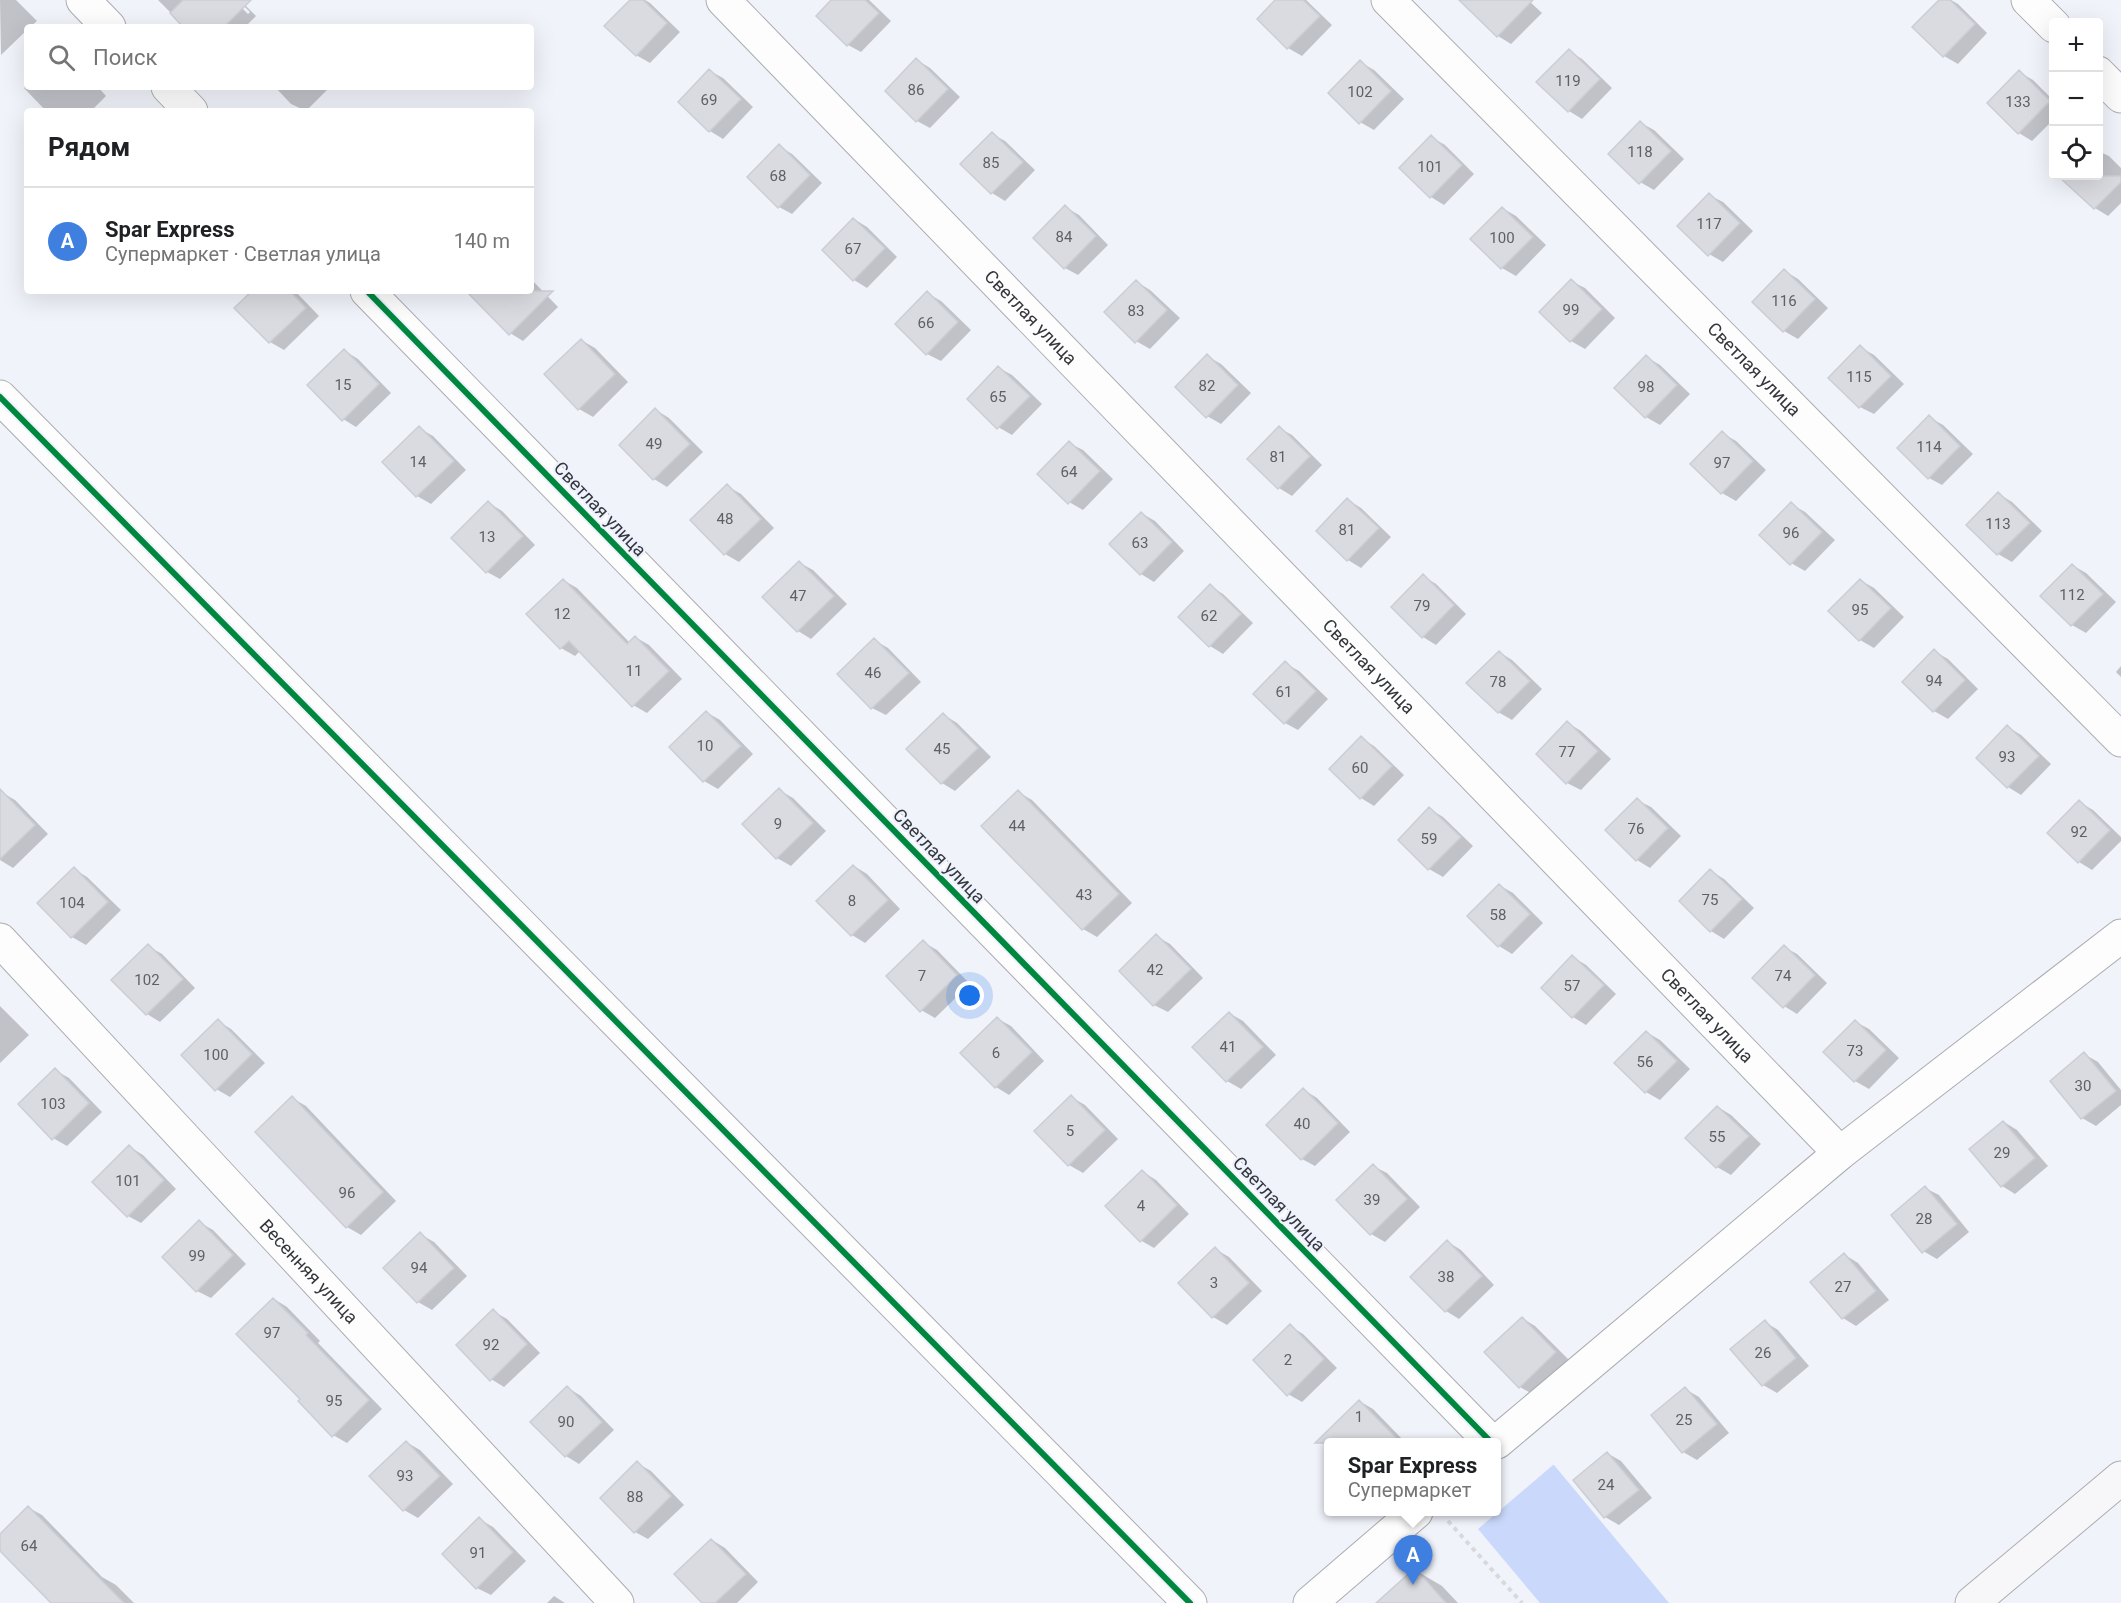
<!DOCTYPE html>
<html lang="ru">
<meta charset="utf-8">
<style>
body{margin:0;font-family:Roboto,sans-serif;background:#f2f2f2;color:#202124}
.controls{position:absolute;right:18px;top:18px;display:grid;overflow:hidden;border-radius:6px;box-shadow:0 6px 24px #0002}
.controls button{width:54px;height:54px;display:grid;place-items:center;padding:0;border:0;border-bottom:2px solid #e0e0e0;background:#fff;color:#202124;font:30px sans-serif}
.you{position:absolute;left:970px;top:996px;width:21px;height:21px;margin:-15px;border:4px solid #fff;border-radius:50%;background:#1a73e8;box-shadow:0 0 0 9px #1a73e833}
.badge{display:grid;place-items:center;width:39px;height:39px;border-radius:50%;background:#1a73e8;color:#fff;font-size:20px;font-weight:700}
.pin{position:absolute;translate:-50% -50px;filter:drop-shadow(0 2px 3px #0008)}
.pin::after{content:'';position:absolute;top:32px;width:21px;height:18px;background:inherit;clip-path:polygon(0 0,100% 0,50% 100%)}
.popup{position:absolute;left:1324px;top:1438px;width:177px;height:78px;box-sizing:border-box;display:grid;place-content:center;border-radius:6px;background:#fff;filter:drop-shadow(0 2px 4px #0005);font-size:20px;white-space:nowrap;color:#757577}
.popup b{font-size:22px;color:#202124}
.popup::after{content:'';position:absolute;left:50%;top:100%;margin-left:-12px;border:12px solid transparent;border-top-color:#fff}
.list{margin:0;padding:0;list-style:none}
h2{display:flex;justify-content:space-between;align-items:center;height:78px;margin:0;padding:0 24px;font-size:26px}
h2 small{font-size:20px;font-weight:400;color:#757577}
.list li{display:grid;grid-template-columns:39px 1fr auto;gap:18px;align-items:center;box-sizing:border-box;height:108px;padding:0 24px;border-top:2px solid #e0e0e0}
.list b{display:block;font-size:22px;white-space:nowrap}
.list p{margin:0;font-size:20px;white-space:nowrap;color:#757577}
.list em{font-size:20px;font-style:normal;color:#757577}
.icon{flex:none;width:33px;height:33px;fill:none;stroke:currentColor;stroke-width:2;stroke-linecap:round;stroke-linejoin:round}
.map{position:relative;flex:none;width:2121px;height:1603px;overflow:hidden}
.search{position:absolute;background:#fff;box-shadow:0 6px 24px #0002;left:24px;top:24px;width:510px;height:66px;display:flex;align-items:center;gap:15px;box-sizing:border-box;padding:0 21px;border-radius:6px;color:#757577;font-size:22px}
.panel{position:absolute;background:#fff;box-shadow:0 6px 24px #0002;left:24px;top:108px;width:510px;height:186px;border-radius:6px}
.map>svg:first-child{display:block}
</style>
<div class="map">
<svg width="2121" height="1603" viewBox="0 0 2121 1603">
<rect width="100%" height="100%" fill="#f0f3fa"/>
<path fill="#cad9fb" d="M1553,1465H1554L1669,1603H1540L1478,1529Z"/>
<path fill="#0003" d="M0,0H16L37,21L30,27H27V30L1,55Z
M158,0H234L248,14L250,12L238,0H240L256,16L245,27H185Z
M632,0H645L650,3L680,32L650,63L636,55Z
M833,0H869L891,21L861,52L848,45Z
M1277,0H1306L1332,25L1302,56L1288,48L1259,19Z
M1475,0H1528L1542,13L1511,44L1498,36Z
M1941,0H1951L1958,4L1987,33L1958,64L1944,56L1914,27Z
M1569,51L1582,59L1612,88L1582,119L1569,111Z
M917,60L930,68L960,97L930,128L917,121Z
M1360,62L1374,70L1404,99L1374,130L1360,122Z
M710,71L723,78L753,107L723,139L710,131Z
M2019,72L2033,80L2054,101V119L2032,141L2019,133Z
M27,86L98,87L106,96L91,111H46L24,88Z
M275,87H330L306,111L291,104Z
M1641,123L1654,130L1684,159L1654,190L1640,182Z
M992,134L1005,141L1035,170L1005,201L992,193Z
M1431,137L1445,145L1474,174L1444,205L1431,197Z
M779,146L792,154L822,183L792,214L779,207Z
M2098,151L2109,156L2121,168V203L2108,216L2095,208L2065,179L2069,176H2098Z
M1709,195L1723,202L1753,231L1723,262L1709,254Z
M1065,207L1079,215L1108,245L1078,275L1065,268Z
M1502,208L1516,216L1546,245L1516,276L1502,268L1472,239Z
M854,219L867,227L897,257L867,288L854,280Z
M1785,271L1798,279L1828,308L1798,339L1784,331L1754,302Z
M531,279L558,307L523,341L510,333L485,291H531Z
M1571,281L1585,288L1615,318L1585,349L1571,341L1541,312Z
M1137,282L1150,290L1180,318L1150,349L1136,341Z
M254,291H295L319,316L284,350L270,342L237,308Z
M927,293L941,301L971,330L941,361L927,354Z
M581,340L595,348L628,382L593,417L579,409L546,374Z
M1860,347L1874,355L1904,384L1874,414L1860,407Z
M345,351L358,359L391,393L356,427L343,419Z
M1207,356L1221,364L1251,393L1221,424L1207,416Z
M1646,357L1660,365L1690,394L1660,425L1646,417L1616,388Z
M999,368L1012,375L1042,404L1012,435L998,427Z
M656,410L669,418L703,452L667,487L654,479Z
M1929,417L1943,425L1973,454L1942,485L1929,478Z
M419,428L433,436L466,470L431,504L417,496L384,462Z
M1279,428L1292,435L1322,465L1292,496L1279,488Z
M1722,433L1736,441L1766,470L1736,501L1722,493L1692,464Z
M1069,443L1083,450L1113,479L1083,510L1069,502Z
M727,486L741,494L774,528L739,562L725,554Z
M1999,494L2012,502L2042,531L2012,562L1998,554L1968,525Z
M1348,500L1361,508L1391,537L1361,568L1348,560Z
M489,503L502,511L535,545L500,579L487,572Z
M1791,504L1805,512L1835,540L1805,571L1791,563Z
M1141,513L1155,521L1184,551L1154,582L1141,574Z
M800,563L813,570L847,604L811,639L798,631Z
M2072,565L2086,573L2116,602L2086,633L2072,625L2042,596Z
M1423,576L1436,584L1466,614L1436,645L1423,637Z
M563,580L577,588L630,643L635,637L649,645L682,679L647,713L633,705L580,651L575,656L561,648L528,614Z
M1860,580L1874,588L1904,617L1874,648L1860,640L1830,611Z
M1210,586L1223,594L1253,623L1223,654L1210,646Z
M874,640L888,648L921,682L886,715L872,708Z
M1934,651L1948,659L1978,689L1948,719L1934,711L1904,682Z
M1499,652L1512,660L1542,689L1512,720L1498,712Z
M1285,663L1299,671L1328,699L1298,730L1285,723Z
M2121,666V677L2116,672Z
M706,712L720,720L753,754L718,789L704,781L671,747Z
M944,715L957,723L991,757L955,791L942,783Z
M1568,723L1581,731L1611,759L1581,790L1567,783Z
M2008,727L2021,735L2051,764L2021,795L2008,787Z
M1361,738L1374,746L1404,775L1374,806L1361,798Z
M779,790L793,798L826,831L791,866L777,858L744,824Z
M1,792L15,800L48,834L13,868L0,860Z
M1018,792L1032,800L1132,903L1097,937L1083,929L983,826Z
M1637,800L1651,807L1681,836L1650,868L1637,860Z
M2079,802L2093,810L2121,837V841L2092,870L2079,862L2049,833Z
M1430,809L1443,817L1473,846L1443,877L1429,869L1400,840Z
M854,866L867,874L900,909L865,943L852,935Z
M74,869L87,877L121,910L86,945L72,937L39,903Z
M1711,871L1724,879L1754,908L1724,939L1711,931Z
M1499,885L1513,893L1543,923L1512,954L1499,946Z
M1156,936L1170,944L1203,978L1168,1012L1154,1005Z
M923,942L937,950L970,984L935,1018L921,1010Z
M148,946L162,954L195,988L160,1022L147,1014Z
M1784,947L1797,954L1827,983L1797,1014L1784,1006Z
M1573,957L1586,965L1616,994L1586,1025L1573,1017Z
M0,1006L29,1035L0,1063Z
M1229,1013L1243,1021L1276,1055L1241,1089L1227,1081L1194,1047Z
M998,1019L1011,1026L1044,1061L1009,1095L996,1087Z
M218,1021L231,1029L265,1063L230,1097L216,1089Z
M1856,1022L1869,1029L1899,1058L1869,1089L1855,1081L1826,1052Z
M1646,1032L1660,1040L1690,1069L1660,1100L1646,1092L1616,1063Z
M2084,1054L2098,1062L2121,1090V1105L2096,1126L2082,1118L2052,1082Z
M55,1070L69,1078L102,1112L67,1146L53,1138Z
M1304,1090L1317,1098L1350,1132L1315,1166L1302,1159Z
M1071,1097L1085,1105L1118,1139L1083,1173L1069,1165L1036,1131Z
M292,1098L306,1106L396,1201L361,1235L347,1227L314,1193Z
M1718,1107L1731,1115L1761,1144L1731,1175L1717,1167L1687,1138Z
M2004,1122L2017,1130L2048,1166L2015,1194L2002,1186Z
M130,1147L143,1155L176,1189L141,1223L128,1216Z
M1373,1166L1387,1173L1420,1207L1385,1242L1371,1234L1338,1200Z
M1143,1172L1156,1180L1189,1214L1154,1248L1140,1240Z
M1925,1188L1939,1195L1969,1232L1937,1259L1923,1251Z
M199,1222L213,1230L246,1264L211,1298L197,1291Z
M420,1234L434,1242L467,1276L432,1310L418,1302L385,1268Z
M1448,1242L1461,1250L1494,1285L1459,1319L1446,1311Z
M1215,1249L1229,1257L1262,1291L1227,1325L1213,1317L1180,1283Z
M1845,1255L1858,1263L1889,1300L1856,1326L1843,1318Z
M274,1299L287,1307L320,1341L318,1343L382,1409L347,1443L333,1435L302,1399Z
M493,1311L507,1319L540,1353L504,1387L491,1379Z
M1522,1318L1535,1326L1569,1360L1534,1395L1520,1387Z
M1765,1322L1778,1330L1809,1366L1777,1393L1763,1385L1732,1349Z
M1290,1326L1303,1334L1337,1368L1302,1402L1288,1394Z
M568,1388L581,1396L614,1430L579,1464L566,1456Z
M1685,1389L1699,1397L1729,1433L1697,1460L1683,1452L1653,1415Z
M1359,1401L1373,1409L1405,1442H1331Z
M406,1442L420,1450L453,1484L418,1518L404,1510L371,1476Z
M1607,1453L1621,1461L1652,1498L1619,1525L1605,1517L1575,1481Z
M637,1463L651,1471L684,1505L648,1539L635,1532Z
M29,1508L42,1515L102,1577L116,1585L134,1603H59L0,1549V1536Z
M479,1519L493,1527L526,1561L491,1595L477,1588Z
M712,1540L725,1548L758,1582L737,1603H704Z
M1415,1570L1442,1586L1458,1603H1378Z
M554,1596L565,1603H547Z"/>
<path fill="#d9dbe0" stroke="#cbced4" stroke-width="1.5" d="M183,0H251L224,27H183L170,13Z
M630,0H643L667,23L636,56L604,26Z
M831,0H865L879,13L847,46L816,16Z
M1275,0H1303L1320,16L1287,49L1257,19Z
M1459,0H1533L1497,37Z
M1939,0H1950L1975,24L1943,57L1912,27Z
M1569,49L1600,79L1568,112L1536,82Z
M916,58L948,89L916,122L885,91Z
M1360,60L1391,91L1359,124L1328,93Z
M709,69L741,99L709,132L678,102Z
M2019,70L2050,101L2018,134L1987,103Z
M1640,121L1671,151L1639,184L1608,154Z
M992,132L1023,162L991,194L960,164Z
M1431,135L1462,165L1430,198L1399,168Z
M779,144L810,175L778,208L747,177Z
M2058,176H2121V182L2094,209Z
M1709,193L1740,223L1708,256L1677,226Z
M1065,205L1096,236L1064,269L1033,238Z
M1502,207L1533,237L1501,269L1470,239Z
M853,218L885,248L853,281L822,250Z
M1784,269L1815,299L1783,332L1752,302Z
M1571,279L1602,309L1570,342L1539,312Z
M1136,280L1167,310L1135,343L1104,312Z
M252,291H290L306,308L269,343L234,308Z
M466,291H553L509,335Z
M927,291L958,322L926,355L895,324Z
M581,339L615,374L578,410L544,374Z
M1860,345L1891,376L1859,408L1828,378Z
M344,349L379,384L342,421L307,385Z
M1207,354L1238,385L1206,418L1175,387Z
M1646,355L1677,385L1645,418L1614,388Z
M998,366L1030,396L997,429L967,399Z
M655,408L690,444L653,480L619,445Z
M1929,415L1960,446L1928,479L1897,448Z
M419,426L454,461L416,497L382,462Z
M1279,426L1310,456L1278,489L1247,459Z
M1722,431L1753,461L1721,494L1690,464Z
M1069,441L1100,471L1068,504L1037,474Z
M727,484L761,519L724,555L690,520Z
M1998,492L2030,523L1997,555L1966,525Z
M1347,498L1379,528L1347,561L1316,531Z
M488,501L523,536L486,573L451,538Z
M1791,502L1822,532L1790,565L1759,535Z
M1141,512L1172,542L1140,575L1109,544Z
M799,561L834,596L797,632L762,597Z
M2072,564L2103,594L2071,626L2040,596Z
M1423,574L1454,605L1422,638L1391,607Z
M563,579L627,644L635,636L669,671L632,707L569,641L560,649L526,614Z
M1860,579L1891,608L1859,641L1828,611Z
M1210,584L1241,614L1209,647L1178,617Z
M874,638L909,673L871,709L837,674Z
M1934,649L1965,680L1933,712L1902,682Z
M1499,651L1530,681L1498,713L1466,683Z
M1285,661L1316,691L1284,724L1253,694Z
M706,711L741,746L703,782L669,747Z
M943,713L978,748L941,784L906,749Z
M1567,721L1598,751L1566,784L1536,754Z
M2007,725L2039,756L2007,788L1976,758Z
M1361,736L1392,766L1360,799L1329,769Z
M779,788L813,823L776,859L742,824Z
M0,789L35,825L0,859Z
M1018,790L1119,894L1082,930L981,826Z
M1637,798L1668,828L1636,861L1605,830Z
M2079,800L2110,830L2078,863L2047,833Z
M1429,807L1461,837L1428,870L1398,840Z
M853,865L888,900L851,936L816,901Z
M74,867L108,902L71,938L37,903Z
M1710,869L1742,899L1710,932L1679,901Z
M1499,884L1530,914L1498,947L1467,916Z
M1156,934L1191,969L1153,1006L1119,971Z
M923,940L957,975L920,1012L886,976Z
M148,944L183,979L146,1015L111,980Z
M1784,945L1815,975L1783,1008L1752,978Z
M1572,955L1604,985L1572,1018L1541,988Z
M1229,1012L1263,1047L1226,1082L1192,1047Z
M997,1017L1032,1052L995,1088L960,1053Z
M218,1019L252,1054L215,1091L181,1055Z
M1855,1020L1886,1050L1854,1082L1823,1052Z
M1646,1031L1677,1061L1645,1093L1614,1063Z
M2084,1052L2116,1091L2081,1119L2050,1081Z
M55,1068L89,1103L52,1140L18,1104Z
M1303,1088L1338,1123L1301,1160L1266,1125Z
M1071,1095L1105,1130L1068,1166L1034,1131Z
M292,1096L383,1192L346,1228L255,1132Z
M1717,1106L1749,1136L1716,1168L1685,1138Z
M2003,1121L2035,1158L2001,1187L1969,1149Z
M129,1145L164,1180L127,1217L92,1182Z
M1373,1164L1407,1199L1370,1235L1336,1200Z
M1142,1170L1177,1205L1140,1242L1105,1206Z
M1925,1186L1957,1224L1922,1253L1891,1215Z
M199,1220L233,1255L196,1292L162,1257Z
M420,1232L454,1268L417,1303L383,1268Z
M1447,1240L1482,1276L1445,1312L1410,1277Z
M1215,1247L1249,1283L1212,1318L1178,1283Z
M1844,1253L1876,1291L1842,1319L1810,1282Z
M273,1298L308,1333L306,1335L369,1400L332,1437L298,1401L300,1399L236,1334Z
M493,1309L527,1344L490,1381L456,1345Z
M1522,1317L1556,1352L1519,1388L1484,1352Z
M1765,1320L1796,1358L1762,1386L1730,1349Z
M1290,1324L1324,1359L1287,1396L1253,1360Z
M567,1386L602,1422L565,1457L530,1422Z
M1685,1387L1717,1424L1682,1453L1651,1415Z
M1359,1400L1401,1443H1315Z
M406,1441L440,1476L403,1511L369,1476Z
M1607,1452L1639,1490L1604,1518L1573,1480Z
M637,1461L671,1496L634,1533L600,1498Z
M28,1506L124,1603H51L0,1551V1534Z
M479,1517L513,1552L476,1589L442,1554Z
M711,1539L746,1574L715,1603H702L674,1574Z
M1415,1568L1446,1603H1376Z"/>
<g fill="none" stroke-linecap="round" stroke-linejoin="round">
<defs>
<g id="street">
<path d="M83,0L109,27"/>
<path id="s1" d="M723,0L1840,1153"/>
<path id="s2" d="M1388,0L2121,740"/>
<path d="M2028,0L2054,26"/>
<path d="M2098,73L2121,96"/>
<path d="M168,87L191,111"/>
<path d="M367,291L1491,1442"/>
<path d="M0,397L1190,1603"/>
<path id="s3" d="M0,940L617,1603"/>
<path d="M1497,1442L1840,1153L2121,936"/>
<path d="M1310,1603L1416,1512"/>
</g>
<path id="secondary" d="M1972,1603L2121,1478"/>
</defs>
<use href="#street" stroke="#abadb2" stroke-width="35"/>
<use href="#secondary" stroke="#abadb2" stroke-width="35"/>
<path stroke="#d8d9db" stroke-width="4" stroke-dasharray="4.5 4.5" stroke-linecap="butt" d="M1448,1521L1522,1603"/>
<use href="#street" stroke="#fdfdfe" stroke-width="33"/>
<use href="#secondary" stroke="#f7f7fa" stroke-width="33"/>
<defs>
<path id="cycleway" d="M367,291L1491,1442
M0,397L1190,1603"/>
</defs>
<use href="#cycleway" stroke="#edf2fd" stroke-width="10"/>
<use href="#cycleway" stroke="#00873e" stroke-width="6"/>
</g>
<g text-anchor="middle" stroke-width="4.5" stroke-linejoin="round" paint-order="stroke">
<g font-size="15" fill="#5e6065">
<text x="1568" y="86">119</text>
<text x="916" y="95">86</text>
<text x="1360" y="97">102</text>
<text x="709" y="105">69</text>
<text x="2018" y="107">133</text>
<text x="1640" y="157">118</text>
<text x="991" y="168">85</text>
<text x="1430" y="172">101</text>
<text x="778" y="181">68</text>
<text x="1709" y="229">117</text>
<text x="1064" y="242">84</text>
<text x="1502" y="243">100</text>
<text x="853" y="254">67</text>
<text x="1784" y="306">116</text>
<text x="1571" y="315">99</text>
<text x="1136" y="316">83</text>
<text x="926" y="328">66</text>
<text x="1859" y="382">115</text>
<text x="343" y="390">15</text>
<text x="1207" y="391">82</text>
<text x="1646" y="392">98</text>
<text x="998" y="402">65</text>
<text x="654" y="449">49</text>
<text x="1929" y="452">114</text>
<text x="1278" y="462">81</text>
<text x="418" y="467">14</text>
<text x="1722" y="468">97</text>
<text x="1069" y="477">64</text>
<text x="725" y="524">48</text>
<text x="1998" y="529">113</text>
<text x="1347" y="535">81</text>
<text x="1791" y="538">96</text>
<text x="487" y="542">13</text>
<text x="1140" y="548">63</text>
<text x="2072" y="600">112</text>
<text x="798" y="601">47</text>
<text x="1422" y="611">79</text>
<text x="1860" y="615">95</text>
<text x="562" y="619">12</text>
<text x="1209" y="621">62</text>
<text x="634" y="676">11</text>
<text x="873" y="678">46</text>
<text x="1934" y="686">94</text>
<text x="1498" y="687">78</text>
<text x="1284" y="697">61</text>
<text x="705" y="751">10</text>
<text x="942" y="754">45</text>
<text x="1567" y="757">77</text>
<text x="2007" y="762">93</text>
<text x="1360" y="773">60</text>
<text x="778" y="829">9</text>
<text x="1017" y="831">44</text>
<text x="1636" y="834">76</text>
<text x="2079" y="837">92</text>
<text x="1429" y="844">59</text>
<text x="1084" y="900">43</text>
<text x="1710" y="905">75</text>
<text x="852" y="906">8</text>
<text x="72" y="908">104</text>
<text x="1498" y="920">58</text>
<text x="1155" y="975">42</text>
<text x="922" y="981">7</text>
<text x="1783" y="981">74</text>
<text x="147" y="985">102</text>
<text x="1572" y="991">57</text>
<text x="1228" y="1052">41</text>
<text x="1855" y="1056">73</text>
<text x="996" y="1058">6</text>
<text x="216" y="1060">100</text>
<text x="1645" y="1067">56</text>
<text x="2083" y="1091">30</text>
<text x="53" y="1109">103</text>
<text x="1302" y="1129">40</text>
<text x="1070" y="1136">5</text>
<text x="1717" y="1142">55</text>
<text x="2002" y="1158">29</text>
<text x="128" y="1186">101</text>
<text x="347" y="1198">96</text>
<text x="1372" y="1205">39</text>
<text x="1141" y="1211">4</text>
<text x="1924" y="1224">28</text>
<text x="197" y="1261">99</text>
<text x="419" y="1273">94</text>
<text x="1446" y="1282">38</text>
<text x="1214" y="1288">3</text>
<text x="1843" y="1292">27</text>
<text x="272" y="1338">97</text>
<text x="491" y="1350">92</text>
<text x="1763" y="1358">26</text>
<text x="1288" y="1365">2</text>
<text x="334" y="1406">95</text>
<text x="1359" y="1422">1</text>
<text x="1684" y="1425">25</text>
<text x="566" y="1427">90</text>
<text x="405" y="1481">93</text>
<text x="1606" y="1490">24</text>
<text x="635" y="1502">88</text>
<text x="29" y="1551">64</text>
<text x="478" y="1558">91</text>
</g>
<g font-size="18" fill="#34363b" stroke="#edf2fd">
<text dy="6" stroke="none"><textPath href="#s1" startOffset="442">Светлая улица</textPath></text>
<text dy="6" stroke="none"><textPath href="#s2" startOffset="520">Светлая улица</textPath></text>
<text transform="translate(600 509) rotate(46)" y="6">Светлая улица</text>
<text dy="6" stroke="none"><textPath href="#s1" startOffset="928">Светлая улица</textPath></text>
<text transform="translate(939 856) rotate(46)" y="6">Светлая улица</text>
<text dy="6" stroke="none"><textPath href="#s1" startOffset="1414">Светлая улица</textPath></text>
<text transform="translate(1279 1204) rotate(46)" y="6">Светлая улица</text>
<text dy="6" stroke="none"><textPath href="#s3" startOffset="453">Весенняя улица</textPath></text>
</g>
</g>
</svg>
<div class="controls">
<button>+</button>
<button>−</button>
<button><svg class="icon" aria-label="locate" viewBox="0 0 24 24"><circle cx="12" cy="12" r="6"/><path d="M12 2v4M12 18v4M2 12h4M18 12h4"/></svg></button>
</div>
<div class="you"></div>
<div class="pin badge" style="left:1413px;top:1585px;background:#3f7fe0">A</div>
<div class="popup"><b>Spar Express</b>Супермаркет</div>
<div class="search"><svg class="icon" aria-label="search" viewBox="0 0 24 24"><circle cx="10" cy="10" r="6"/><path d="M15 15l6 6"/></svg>Поиск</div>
<section class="panel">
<h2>Рядом<small></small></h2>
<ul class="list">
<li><span class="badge" style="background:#3f7fe0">A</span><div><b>Spar Express</b><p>Супермаркет · Светлая улица</p></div><em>140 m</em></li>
</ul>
</section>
</div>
